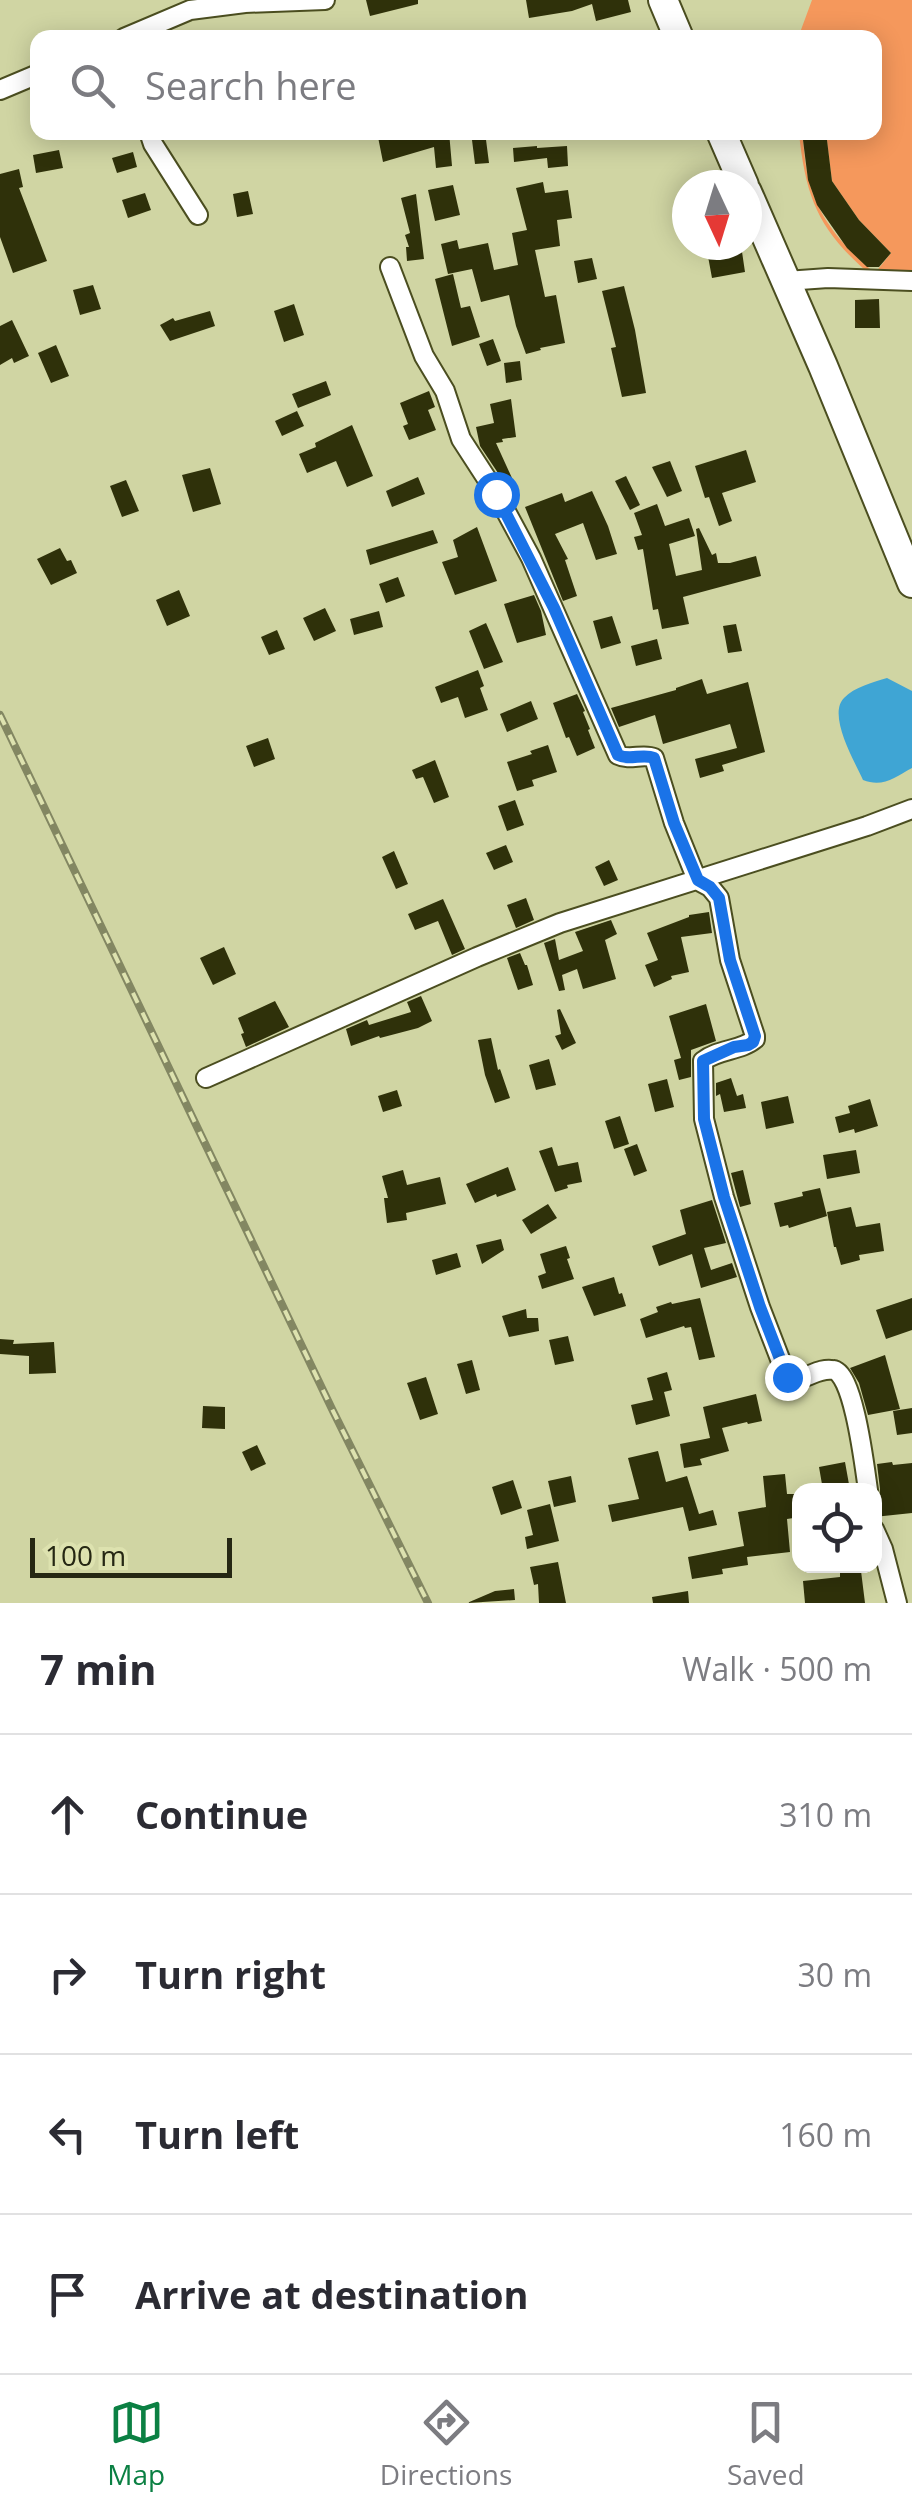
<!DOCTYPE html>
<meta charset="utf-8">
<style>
body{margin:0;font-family:"Open Sans",sans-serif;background:#f7f7f7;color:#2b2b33}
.controls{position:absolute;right:30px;bottom:30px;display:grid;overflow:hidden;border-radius:20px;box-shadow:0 5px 25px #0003}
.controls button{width:90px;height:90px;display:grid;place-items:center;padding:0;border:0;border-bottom:2px solid #e1e1e2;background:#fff;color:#2b2b33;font:50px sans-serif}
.compass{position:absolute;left:672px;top:170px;width:90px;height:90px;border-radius:50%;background:#fff;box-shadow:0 5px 25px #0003;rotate:176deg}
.scale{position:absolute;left:30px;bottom:25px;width:202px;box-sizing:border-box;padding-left:10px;border:5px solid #252713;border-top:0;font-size:28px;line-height:35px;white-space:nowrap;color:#252713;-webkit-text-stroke:8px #dde2af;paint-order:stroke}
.stop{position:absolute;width:30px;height:30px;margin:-22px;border:8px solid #1a73e8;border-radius:50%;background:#fff}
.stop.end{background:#1a73e8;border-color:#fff;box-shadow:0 2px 10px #0008}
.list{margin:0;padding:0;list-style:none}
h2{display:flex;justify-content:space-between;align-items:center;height:130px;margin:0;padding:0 40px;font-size:42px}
h2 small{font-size:32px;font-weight:400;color:#7c7c81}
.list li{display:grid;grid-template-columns:65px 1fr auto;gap:30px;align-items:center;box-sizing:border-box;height:160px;padding:0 40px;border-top:2px solid #e1e1e2}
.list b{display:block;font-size:38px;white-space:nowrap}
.list em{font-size:32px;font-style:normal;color:#7c7c81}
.icon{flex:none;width:55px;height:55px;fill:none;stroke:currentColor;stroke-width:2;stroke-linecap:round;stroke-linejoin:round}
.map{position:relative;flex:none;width:912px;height:1603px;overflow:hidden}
.search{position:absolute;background:#fff;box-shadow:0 5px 25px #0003;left:30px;right:30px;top:30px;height:110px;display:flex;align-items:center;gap:25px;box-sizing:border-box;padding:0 35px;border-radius:20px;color:#7c7c81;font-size:38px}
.sheet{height:770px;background:#fff}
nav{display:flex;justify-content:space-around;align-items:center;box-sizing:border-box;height:140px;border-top:2px solid #e1e1e2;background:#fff;font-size:28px;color:#7c7c81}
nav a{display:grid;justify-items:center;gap:5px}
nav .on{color:#0b8043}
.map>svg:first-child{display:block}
</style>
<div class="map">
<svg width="912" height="1603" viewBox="0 0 912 1603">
<rect width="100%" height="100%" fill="#d0d5a3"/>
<path fill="#f5985c" d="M812,0H912V276L873,277C820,232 806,201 799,133H802C804,148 805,166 809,181C818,218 846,250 875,273L891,253L859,220L832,181L826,133L874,132V38H798Z"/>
<path fill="#3fa5d4" d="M887,678L912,691V768C895,777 883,788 863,780C855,762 827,715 844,698C854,687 874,682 887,678Z"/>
<path fill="#2f310a" d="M366,0H418V4L370,16Z
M526,0H628L631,12L596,21L592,4L572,11L529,18Z
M377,132H390L391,138L411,132H415L416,135L449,132L452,166L436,168L434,147L383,162Z
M471,132H485L489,163L475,164Z
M802,132H826L832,181L859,220L891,253L879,267H867L847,248L817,205L808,180Z
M537,146V148L567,146L568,166L548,168L547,158L514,162L513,148Z
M59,150L63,168L36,173L33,155Z
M133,152L137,167L117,173L112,158Z
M19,169L23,187L19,188L47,261L13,273L0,237V174Z
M543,182L545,193L568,190L572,218L557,220L560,246L535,250L545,297L556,295L565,343L540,348L541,350L526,354L516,326L509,295L481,302L472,269L448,274L441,244L457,240L459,249L488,243L494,270L518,265L512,233L527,230L516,188Z
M453,185L460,215L435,221L428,190Z
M248,191L253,214L237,217L233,194Z
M145,193L151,210L128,218L122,200Z
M416,194L424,259L407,261L406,247H409L405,235L410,233L401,198Z
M741,245L745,272L712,278L707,251Z
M592,258L597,279L578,283L574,261Z
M453,274L461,308L470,306L480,337L452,346L435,279Z
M93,285L101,309L80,315L73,290Z
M624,286L635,330L646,393L622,397L611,348L616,347L602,291Z
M879,299L880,328H855V300Z
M294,304L304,335L284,342L274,311Z
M210,311L215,326L170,341L160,325L173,318L175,321Z
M12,320L29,356L14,363L12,358L0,365V326Z
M493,339L501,361L487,366L479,344Z
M56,345L69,376L51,383L38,353Z
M520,361L522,380L506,383L504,363Z
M326,381L331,395L298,408L292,394Z
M429,391L435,407L428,410L436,430L409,440L403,426L408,424L400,403Z
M511,399L516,437L502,439L503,442L496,443L512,478L504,482L480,446L476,427L494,423L490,404Z
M297,411L304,426L282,436L275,421Z
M352,425L373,476L347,487L336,461L307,473L299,454L316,447L315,443Z
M746,450L756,482L722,493L732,521L719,526L709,497L705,498L695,466Z
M670,461L682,491L667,497L652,467Z
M210,468L221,504L193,512L182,475Z
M626,476L640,505L630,510L615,481Z
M418,477L425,494L392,507L386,491Z
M126,480L139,511L122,517L110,486Z
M592,491L608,526L617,554L596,560L583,523L555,534L568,559L565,560L577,596L563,601L525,507L562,493L565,502Z
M657,504L665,526L689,518L695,536L669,544L676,576L702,570L696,529L699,528L712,555L716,553L718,563H730L756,556L761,576L683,597L689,624L662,629L658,609L653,610L643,549L638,550L634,537L642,535L634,513Z
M477,527L497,581L455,595L442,562L458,557L453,540Z
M433,530L438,543L370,565L366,550Z
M60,548L67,561L71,560L77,573L51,585L37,559Z
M398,577L405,596L386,603L379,584Z
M179,590L190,616L167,626L156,600Z
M534,595L541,611L546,635L517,643L504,604Z
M325,608L336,631L314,641L303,618Z
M379,611L383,627L354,635L350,619Z
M612,616L621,643L601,649L593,621Z
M486,623L503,662L484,669L469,631Z
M736,624L742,651L728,653L723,626Z
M277,630L285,649L269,655L261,637Z
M657,639L662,659L636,666L631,646Z
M478,670L484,686L480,688L488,710L465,718L458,697L441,703L435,687Z
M702,679L707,694L748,682L765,752L722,765L724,771L700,778L695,759L737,748L730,724L663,744L655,715L619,727L611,708L676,690V688Z
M577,694L585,711L583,712L590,729L588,730L595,748L577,756L569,737L566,738L553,703Z
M531,701L538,719L507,732L500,714Z
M268,738L275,759L254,767L246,746Z
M548,745L557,772L532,780L534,786L517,791L507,762L532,754L530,751Z
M435,760L449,797L434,803L423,777L416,779L412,770Z
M515,800L524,825L507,831L498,806Z
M506,845L513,862L494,870L486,853Z
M394,851L408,884L396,889L382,857Z
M609,860L618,880L604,886L595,867Z
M526,898L534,920L516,928L507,905Z
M443,899L465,949L452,955L438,921L415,930L408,914Z
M709,912L712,933L681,937L689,972L671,976L672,979L654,987L645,965L658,960L647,933L689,917V915Z
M611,920L617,934L605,940L616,979L583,989L577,969L562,975L565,990L559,991L544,943L555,939L559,960L583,951L575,932Z
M224,947L236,974L213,985L200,958Z
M520,953L525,965H527L533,985L518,990L507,958Z
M421,996L432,1021L418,1028L380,1038L379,1036L351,1046L346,1029L367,1020L369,1025L411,1012L407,1002Z
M275,1001L289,1027L246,1047L241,1034L244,1033L238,1018Z
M706,1004L716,1041L691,1050V1077L679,1080L674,1060L681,1058L669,1016Z
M560,1009L576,1043L562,1050L555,1036L561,1034L557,1010Z
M491,1038L498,1070L500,1069L510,1098L495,1103L485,1075L478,1040Z
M549,1059L556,1085L536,1090L529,1065Z
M731,1078L737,1096L743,1094L746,1108L724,1112L720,1094L716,1096V1083Z
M667,1079L674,1107L655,1112L648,1084Z
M397,1090L402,1106L383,1112L378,1096Z
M788,1096L794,1123L766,1129L761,1102Z
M870,1099L878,1126L855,1133L854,1129L839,1133L835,1117L850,1113L848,1106Z
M620,1116L629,1144L614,1149L605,1121Z
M637,1144L647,1171L634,1176L624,1149Z
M552,1147L558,1166L578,1162L582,1182L567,1185L568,1188L555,1192L539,1151Z
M856,1150L860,1173L827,1179L823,1155Z
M508,1167L516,1190L497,1197L496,1194L475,1203L466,1184Z
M403,1170L407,1185L440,1177L446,1204L406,1213L407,1220L387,1223L384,1198H388L382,1176Z
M743,1170L751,1204L740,1207L731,1173Z
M820,1188L827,1216L789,1228L788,1225L780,1227L774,1203L803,1196L802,1192Z
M712,1200L726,1243L704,1248L711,1270L732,1263L737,1277L701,1288L692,1254L659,1266L652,1246L686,1234L680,1210Z
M548,1204L557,1218L531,1234L522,1220Z
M851,1207L856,1227L880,1223L884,1251L859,1255L860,1260L841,1265L836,1247H834L827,1212Z
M501,1239L504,1250L482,1264L476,1245Z
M566,1246L570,1258L567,1259L574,1279L542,1289L538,1276L546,1273L540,1254Z
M457,1253L461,1267L436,1275L432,1260Z
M614,1277L619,1294L622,1293L626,1306L594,1316L582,1287Z
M700,1298L715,1357L699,1360L691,1327L685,1328L684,1326L646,1338L640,1319L658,1312L656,1307L671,1302L672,1304Z
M912,1298V1330L886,1339L876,1310Z
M526,1309L527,1318H538L539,1331L509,1337L502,1316Z
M568,1336L574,1361L555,1365L549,1340Z
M0,1339L14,1340L13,1344L54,1342L56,1373L29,1374V1356L0,1354Z
M885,1355L900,1409L868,1415L859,1383L850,1368Z
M472,1360L480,1390L466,1394L457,1364Z
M667,1372L672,1390L664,1392L670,1416L636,1425L631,1405L653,1400L647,1378Z
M426,1377L438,1414L420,1420L407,1383Z
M756,1394L762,1421L748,1424L747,1422L722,1428L729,1451L700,1459L702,1465L684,1468L680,1444L710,1438L703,1407Z
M203,1406L225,1407V1429L202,1428Z
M912,1408V1433L897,1435L893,1411Z
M257,1445L266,1464L251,1471L242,1452Z
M658,1451L666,1482L687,1476L699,1514L713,1510L717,1525L689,1531L683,1507L612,1522L608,1505L639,1499L628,1458Z
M845,1462L850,1490H823L819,1467Z
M892,1462L893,1465L912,1463V1513L874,1517V1500L879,1496L880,1489L877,1464Z
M785,1474L787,1494H800V1517L787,1519L790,1552L747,1557L748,1565L722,1569L723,1574L692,1579L688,1557L744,1546L738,1512L766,1507L763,1476Z
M571,1476L576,1502L554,1507L548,1481Z
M513,1480L522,1508L501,1515L492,1487Z
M550,1504L559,1541L527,1549L525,1537L533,1535L527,1510Z
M558,1562L566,1603H539L538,1584L534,1585L530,1567Z
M861,1571L865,1603H805L803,1581L840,1577V1573Z
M514,1589L515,1600L467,1603L495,1591Z
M688,1591L689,1603H653L652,1597Z"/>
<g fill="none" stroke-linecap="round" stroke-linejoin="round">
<defs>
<path id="minor" d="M124,38L190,10L245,3L325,0
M0,90L38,74
M149,132L153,144L198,215
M390,267L424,356L445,391L461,439L496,493L531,558L618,755C630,761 643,753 654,758L674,823L697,880L710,887L719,898L730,960L755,1036V1039C741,1051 718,1049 703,1061L704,1119L724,1197L760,1307L787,1377C803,1384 816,1367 833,1370C854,1372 865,1471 868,1490
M786,281L828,278L912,281
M206,1078L477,957L560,923L867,826L912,809
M874,1529L883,1549L897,1603"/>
<path id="highway" d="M663,0L679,38
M721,132L744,185
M747,192L823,366L912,583"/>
</defs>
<use href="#minor" stroke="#4b4e20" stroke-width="22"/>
<use href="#highway" stroke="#4b4e20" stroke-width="32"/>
<use href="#minor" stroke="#fff" stroke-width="18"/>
<use href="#highway" stroke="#fff" stroke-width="28"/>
<defs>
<path id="rail" d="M0,715L332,1409L428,1603"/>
</defs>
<use href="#rail" stroke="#838762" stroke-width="8"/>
<use href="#rail" stroke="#dde2af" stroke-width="4" stroke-dasharray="11" stroke-linecap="butt"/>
</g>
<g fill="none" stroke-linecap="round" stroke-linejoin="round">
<path stroke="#1a73e8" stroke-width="12" d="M496,494L554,608L618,755C630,761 643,753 654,758L674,823L698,880L710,887L719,898L730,960L755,1036L753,1042L748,1045L734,1047L703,1061L704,1119L724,1197L760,1307L787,1377"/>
</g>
</svg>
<div class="controls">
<button><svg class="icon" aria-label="locate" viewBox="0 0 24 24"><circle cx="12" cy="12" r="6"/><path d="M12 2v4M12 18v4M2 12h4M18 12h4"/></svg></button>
</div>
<svg class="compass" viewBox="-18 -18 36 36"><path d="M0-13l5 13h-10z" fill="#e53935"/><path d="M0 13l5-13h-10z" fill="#7c7c81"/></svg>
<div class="scale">100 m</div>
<div class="stop" style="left:496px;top:494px"></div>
<div class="stop end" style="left:787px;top:1377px"></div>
<div class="search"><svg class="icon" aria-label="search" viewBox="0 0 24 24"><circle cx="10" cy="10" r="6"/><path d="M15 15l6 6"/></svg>Search here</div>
</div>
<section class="sheet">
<h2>7 min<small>Walk · 500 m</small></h2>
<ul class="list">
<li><svg class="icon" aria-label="ahead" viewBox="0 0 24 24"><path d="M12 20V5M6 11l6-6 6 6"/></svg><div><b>Continue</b></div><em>310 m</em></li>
<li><svg class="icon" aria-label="right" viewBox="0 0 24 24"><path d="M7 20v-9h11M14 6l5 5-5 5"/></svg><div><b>Turn right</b></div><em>30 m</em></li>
<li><svg class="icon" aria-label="left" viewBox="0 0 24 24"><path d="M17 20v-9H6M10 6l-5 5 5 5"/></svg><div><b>Turn left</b></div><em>160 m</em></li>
<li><svg class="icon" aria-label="arrive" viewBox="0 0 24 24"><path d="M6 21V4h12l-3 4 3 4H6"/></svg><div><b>Arrive at destination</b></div></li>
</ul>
</section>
<nav>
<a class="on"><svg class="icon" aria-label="map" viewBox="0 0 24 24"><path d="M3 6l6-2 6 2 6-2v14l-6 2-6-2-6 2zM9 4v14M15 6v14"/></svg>Map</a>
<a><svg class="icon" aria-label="directions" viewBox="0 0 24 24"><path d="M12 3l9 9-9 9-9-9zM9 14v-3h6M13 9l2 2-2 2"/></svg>Directions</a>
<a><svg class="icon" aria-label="saved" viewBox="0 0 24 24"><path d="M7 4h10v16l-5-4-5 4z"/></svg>Saved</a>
</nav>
